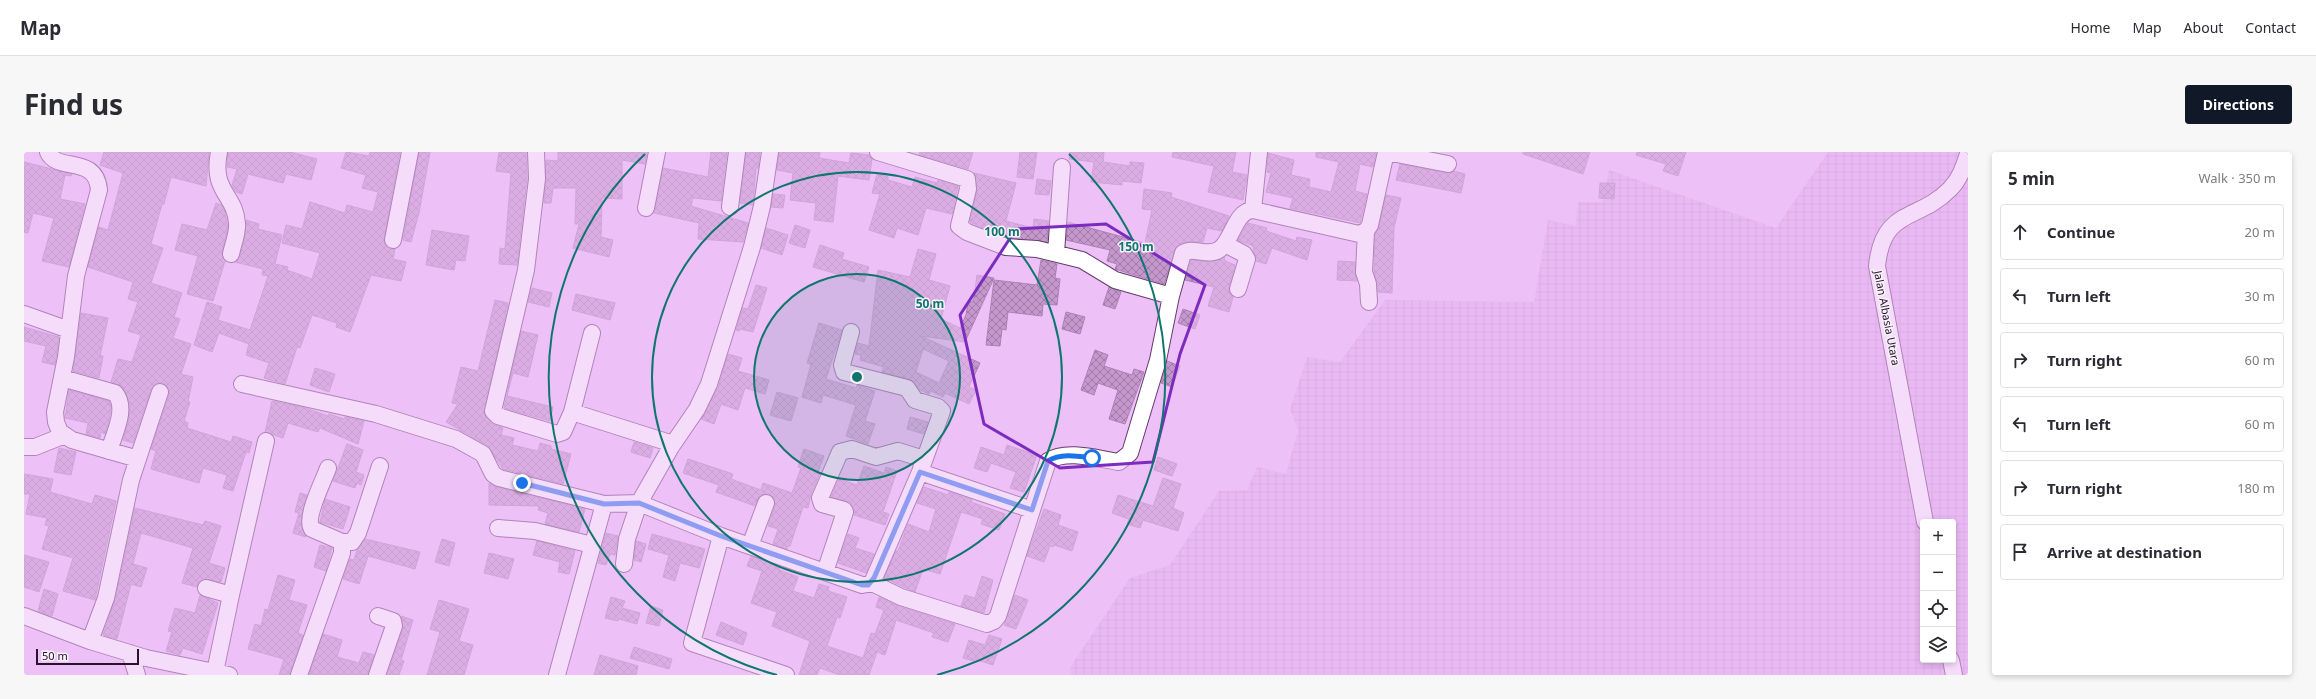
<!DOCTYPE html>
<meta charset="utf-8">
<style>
body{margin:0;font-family:"Noto Sans",sans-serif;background:#f7f7f7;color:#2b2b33}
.controls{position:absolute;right:12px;bottom:12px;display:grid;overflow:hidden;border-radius:4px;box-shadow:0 2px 6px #0003}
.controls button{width:36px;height:36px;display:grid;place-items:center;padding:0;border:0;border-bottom:1px solid #e1e1e2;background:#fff;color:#2b2b33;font:20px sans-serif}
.scale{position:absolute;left:12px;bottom:10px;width:103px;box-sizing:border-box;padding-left:4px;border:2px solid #261529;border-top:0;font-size:11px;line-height:14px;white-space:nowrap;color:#261529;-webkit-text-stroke:3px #f9f0fb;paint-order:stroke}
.stop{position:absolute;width:12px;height:12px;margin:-9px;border:3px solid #1a73e8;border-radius:50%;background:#fff}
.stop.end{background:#1a73e8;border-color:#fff;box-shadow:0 1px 4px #0008}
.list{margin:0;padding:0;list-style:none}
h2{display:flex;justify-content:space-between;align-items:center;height:52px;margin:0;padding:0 16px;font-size:17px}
h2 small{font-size:13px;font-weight:400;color:#7c7c81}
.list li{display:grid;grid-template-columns:26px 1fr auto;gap:12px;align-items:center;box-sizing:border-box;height:56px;margin:0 8px 8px;padding:0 8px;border:1px solid #e1e1e2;border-radius:4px}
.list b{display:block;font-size:15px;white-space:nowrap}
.list em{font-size:13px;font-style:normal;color:#7c7c81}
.icon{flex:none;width:22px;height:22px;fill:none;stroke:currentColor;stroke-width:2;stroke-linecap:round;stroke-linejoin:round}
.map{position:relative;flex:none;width:1944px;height:523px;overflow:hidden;border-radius:4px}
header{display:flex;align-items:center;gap:24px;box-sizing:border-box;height:56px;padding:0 20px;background:#fff;border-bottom:1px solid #e1e1e2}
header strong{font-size:19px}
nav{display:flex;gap:22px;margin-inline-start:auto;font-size:14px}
.intro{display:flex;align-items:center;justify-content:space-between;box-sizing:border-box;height:96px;padding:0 24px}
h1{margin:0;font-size:28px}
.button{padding:10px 18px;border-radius:4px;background:#111827;color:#fff;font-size:14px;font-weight:700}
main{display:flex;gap:24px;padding:0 24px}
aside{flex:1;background:#fff;border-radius:4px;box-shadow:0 2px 6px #0003}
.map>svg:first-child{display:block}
</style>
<header>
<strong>Map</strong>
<nav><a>Home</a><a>Map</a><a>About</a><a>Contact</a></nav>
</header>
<div class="intro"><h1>Find us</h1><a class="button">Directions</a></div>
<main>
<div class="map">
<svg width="1944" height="523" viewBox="0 0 1944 523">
<defs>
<pattern id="industrial-grid" width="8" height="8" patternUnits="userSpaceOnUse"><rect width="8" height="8" fill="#e5b2f0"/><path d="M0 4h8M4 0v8" fill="none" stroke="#c498ce"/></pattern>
<pattern id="building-cross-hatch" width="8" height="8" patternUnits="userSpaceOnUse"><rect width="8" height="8" fill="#c497cd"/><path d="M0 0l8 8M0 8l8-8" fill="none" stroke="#9f7aa6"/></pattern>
</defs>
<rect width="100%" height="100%" fill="#eec0f8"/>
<path fill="url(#industrial-grid)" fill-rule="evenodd" d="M1804,0H1944V523H1046L1047,514L1106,426L1146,413L1195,339L1223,338L1233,315L1262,322L1274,278L1266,257L1283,205L1316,210L1361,148L1510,150L1524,68L1552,74L1554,50H1579L1585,18L1752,76ZM1899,370H1929V508H1899Z"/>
<path fill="url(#building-cross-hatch)" stroke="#ac81b6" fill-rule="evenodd" d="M80,0H185L182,34L147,25L140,52H138L127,92L139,96L127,131L158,141L150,165L156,167L149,186L167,192L157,222L169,225L164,250H166L160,269L164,271L163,276L207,290L209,284L228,290L225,301L222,300L209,339L199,336L203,323L179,316L175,331L127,317L132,299L127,297L145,243L143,234L139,231H134L127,237L109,291L99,288L104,271L106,252L99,236L87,230L94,207L108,210L117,183L104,179L114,150L104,147L109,130L64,115L75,75L84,78L99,21L76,13Z
M204,0H266L293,7L287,28L262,22L259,31L224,22L218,42L212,40L208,33L213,17L203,15Z
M322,0L345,4L346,0H376L360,87L363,95L371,97L369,107L382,110L377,129L347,123L326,180L312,175L313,171L288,163L276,196L273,195L261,232L240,226L245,211L222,203L225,192L195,181L188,200L170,193L183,150L198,155L194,168L226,178L244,124L238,123L239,117L211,110L216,104L220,89L222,68L235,72L234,77L258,83L251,112L264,115L263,118L288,127L296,101L258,91L262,73L278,77L286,50L321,61L323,53L349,60L354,40L338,36L342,23L317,16Z
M395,0H406L395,61L387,90L379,88Z
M475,0H502L503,27L493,113L475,112L476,96L481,97L487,21L472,19Z
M534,0H623L621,12L598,8V47L578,46L577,85L589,88L585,105L549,96L555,72H551L552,36H529L527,51H520L522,8L534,9Z
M687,0H703L697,49L669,46L667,54L724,71L719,90L674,87L675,71L630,61L639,16L684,25Z
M722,0H736L734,16H732L729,53L716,51Z
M755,0H796L795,6L825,11L827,1L845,3L848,7L845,28L814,24L809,70L790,68L792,51L766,48L769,21L753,18Z
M896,0H949L944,17L895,3Z
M996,0H1013L1009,27L993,25Z
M1046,0H1080L1079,10L1106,14V10L1120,11L1117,31L1098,29V33L1067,30L1070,10L1045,7Z
M1149,0H1212L1208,20L1223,23L1219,48L1184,40L1190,14L1148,5Z
M1292,0H1352L1349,15L1336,12L1331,39L1343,42L1336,71L1266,56L1269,46L1242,40L1247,21L1243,20L1244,1L1270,8L1267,23L1286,27L1285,35L1307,40L1315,10L1292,5Z
M1499,0H1566L1559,22L1499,2Z
M1613,0H1662L1654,24L1639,19L1642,12L1612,3Z
M0,10L48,22L47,24L41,23L36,47L61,52L45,115L18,109L30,66L9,61L4,81L0,80Z
M1376,12L1422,21L1430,19L1441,22L1437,41L1372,28Z
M950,21L992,31L982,69L1009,76L1010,67L1025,69L1023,90L984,86L946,70L953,39Z
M853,22L864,25V28L888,35L891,25L913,31L914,28L934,34L928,62L902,56L894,83L873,76L870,86L845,78L856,42L848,41Z
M1013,27L1027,29L1025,43L1011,42Z
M1576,31H1591L1590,47L1575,46Z
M1120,37L1148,41L1147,45L1205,64L1198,79L1183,76L1179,90H1162L1152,95L1140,132L1091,117L1093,112L1083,109L1086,98L1042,88L1044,70L1121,91L1128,58L1118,57Z
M749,42L761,43L759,56L747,55Z
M1362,43L1377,46L1370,76L1368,141L1354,140L1350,119L1351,82L1355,75Z
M192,51L197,53L200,57L204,75L198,100L201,109L189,149L163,142L174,104L151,98L158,72L183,78Z
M1224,71L1243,76L1242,79L1272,89L1273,85L1288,88L1283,108L1248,96L1242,112L1232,109L1229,94L1214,88Z
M771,73L786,78L781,96L765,91Z
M742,76L764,83L758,103L737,96Z
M408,78L445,84L441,109L432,108L430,118L402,113Z
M796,93L820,101L818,107L845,115L840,130L789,115Z
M894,97L912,102L905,128L926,134L917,167L936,176L942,163L944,150H948L950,146L953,123L970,126L941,190L897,184L956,211L945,235L952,238L945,252L921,241L919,245L907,239L905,242L896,238L886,227L858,220L860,215L836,208L837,203L831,202L834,191L845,194L854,118L886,125ZM899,197L925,209L915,231L892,220Z
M1200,105L1201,109L1211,113L1205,135V140L1209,145L1205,160L1184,154L1190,135L1161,128L1167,108L1187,110Z
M1017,108L1033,112L1031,126L1036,127L1033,153L1019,152L1018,164L984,160L982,178L978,177L976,194L962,193L970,128L1013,133Z
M1314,109L1331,110L1333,129L1313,128Z
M732,133L743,136L729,180L716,177L715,179L712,178L719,156L724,157Z
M1085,135L1097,140L1091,157L1079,153Z
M508,136L528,141L525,155L504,150Z
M552,142L591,151L586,168L548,158Z
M471,148L484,151L460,262L468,271L479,276L477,283L490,286L488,293L514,299L516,291L527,294V297L547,302L539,332L479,317L464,294L422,270L434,252L428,251L437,215L454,219Z
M1159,157L1176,163L1171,177L1154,171Z
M1042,160L1061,165L1056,182L1038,177Z
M57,161L84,166L76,204H79L75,226L49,219Z
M795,171L818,178L802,227L832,236L833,233L851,239L841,269L851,272L844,292L822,284L832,253L799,243L797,251L778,245L787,212L783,211Z
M0,175L35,185L31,213L18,210L22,194L0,189Z
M497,179L514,183L504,225L489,221L483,244L529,255L526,269L480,256Z
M1071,198L1084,203L1080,214L1108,223L1110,217L1120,220L1101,272L1085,267L1094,238L1074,231L1070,243L1057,238Z
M704,202L718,206L714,219L745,228L741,242L721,236L714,258L697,252L690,272L677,267L694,236Z
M1143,209L1156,214L1148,235L1137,231Z
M291,216L311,222L305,240L286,233Z
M45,238L85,249L87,255L85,267L81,282L77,280L76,286L62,282L64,271L41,266Z
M753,240L774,246L767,269L746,263Z
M248,249L278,255L304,264L305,262L320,267L321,265L340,269L334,292L296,276L294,280L264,271L259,286L241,280Z
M886,265L904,270L900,282L883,277Z
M610,290L629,296L626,306L607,300Z
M323,292L339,298L332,320L340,323L337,333L333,331L331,336L309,329Z
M983,293L1013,303L1000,340L986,336L992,320L967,311L963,320L950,316L957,295L980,303Z
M35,296L52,300L47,323L30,320Z
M780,297L800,304L794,320L796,321L787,342L784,356L779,355L766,394H764L763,397L749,392L754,377L744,374L751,354L749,345L745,342L736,343L731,354L692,340L695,333L659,321L664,307L709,322L707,327L737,338L739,331L768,341L777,316L774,315Z
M1134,305L1153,312L1148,324L1130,318Z
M840,314L860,321L862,315L873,319L859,360L865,362L861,373L830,363V356L826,350L807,345L815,327L833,333Z
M0,322L29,327L26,340L68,352L71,343L92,349L71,448L39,439L49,406L18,397L25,374L21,373L23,366L2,362L6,342H0Z
M1139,326L1157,332L1149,356L1160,361L1154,379L1119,368L1116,376L1103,372L1105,367L1088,361L1094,343L1129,354Z
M465,331L473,335L561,357L555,380L521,372L524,361L514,358L515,354L465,353Z
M900,335L924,343L925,340L948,348L947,350L981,362L975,378L957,372L959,367L937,360L916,422L899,417L891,440L860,426L872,399H874L884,372L905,380L912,357L893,351Z
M276,341L283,343L277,371L282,385L269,381L275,361L271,360Z
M301,347L326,355L319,377L296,370Z
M111,356L179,373L181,369L197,374L185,411L201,416L197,430L180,427L175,430L173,435L158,431L169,396L117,381L109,412L123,416L117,435L107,432L93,487L79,483L91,448Z
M1020,357L1037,363L1034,373L1054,380L1048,399L1030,393L1029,395L1026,394L1020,410L1003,404Z
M582,381L594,384L591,403L586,402L582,413L574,411Z
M628,382L681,397L675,416L656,411L651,429L639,425L645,403L624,397Z
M824,382L835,386L831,396L850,402L842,421L814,411Z
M341,387L396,400L391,417L344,404L335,432L319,427L326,407L330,408L333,398Z
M418,387L431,391L425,414L411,410Z
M513,389L551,399L545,422L534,420L536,410L509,403Z
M612,389L622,392L617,410L610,408Z
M296,393L308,396L302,419L290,415Z
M465,401L490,407L484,427L460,421Z
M0,403L25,410L15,440L0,435Z
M727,404L756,415L755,418L774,425L769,439L790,446L795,432L805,435L804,439L823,445L816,466L813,465L803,494L839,506L847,481L851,482L860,458L852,455L855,445L874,454L931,472L924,490L908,485L910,481L872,468L861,503L853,500L845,523H816L796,516L793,523H775L786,489L748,474L753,460L727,451L738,419L723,414Z
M254,423L271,428L265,448L283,453L274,481L279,483L266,523H255L260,507L224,497L231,472L237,474L241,457L244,458Z
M958,424L969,428L960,461L937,454L941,443L951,446Z
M20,437L34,442L28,464L14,459Z
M176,443L194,451L178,502L159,496L156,503L142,499L148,480L144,479L151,456L171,461Z
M991,443L1004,448L992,477L980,473Z
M587,445L601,449L598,456L616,461L613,472L595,467L594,469L581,466Z
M415,448L445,457L435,489L449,493L440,523H403L416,480L406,477Z
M627,454L639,458L635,474L622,471Z
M377,464L389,468L377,508L380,509L375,523H363L379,477Z
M697,470L723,481L719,493L692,483Z
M299,482L318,488L313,505L335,511L339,500L350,503L344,523H285Z
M965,483L978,487L969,513L951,507L950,509L939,506L945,488L961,493Z
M610,495L648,507L645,517L606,506Z
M576,503L614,514L612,523H570Z"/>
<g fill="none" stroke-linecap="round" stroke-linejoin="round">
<defs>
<path id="minor" d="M24,0C33,21 72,2 75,38L52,124L42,205L31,260L32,270L36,280L48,288L114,307
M195,0C187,40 211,42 213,71C214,81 209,92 207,102
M512,0L513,27L502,118L469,259L474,264L533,282L539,280L548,260
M854,0L943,27L944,37L935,74L943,80L982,95L1013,97L1058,108L1091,128L1147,144L1159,101C1170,94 1184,106 1196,97C1209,87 1211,59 1229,58L1335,82L1342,79L1346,73L1362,0
M1362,0L1424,12
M706,55L713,0
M622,56L633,0
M1229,58L1235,0
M1342,79L1340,120L1344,132L1345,150
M369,88L386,0
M1201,92L1220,102L1223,107L1214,137
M1032,101L1038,15
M0,162L45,178
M827,180L818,213L820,220L883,236L891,248L914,255L918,259L897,317
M568,181L548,260L649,292
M38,226L91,241C104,256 90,282 85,299
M218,232L352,262L432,287L459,302L469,322L475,326L580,352
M0,295H11L41,283
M1901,370L1853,114C1859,55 1894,70 1926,37C1936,27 1940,14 1944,2
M474,376L511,379L568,393
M697,384L668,491L762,523
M318,390H328L334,381L356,314
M726,394L742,351
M600,412L603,387L615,351L697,384L838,433L848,431L896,320L1008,358L1024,309C1043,297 1074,307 1095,310L1106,301L1134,208L1147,144
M801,420L821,360L820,358L798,352L796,346L816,300L828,297L852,305L874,299L900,307
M848,431L877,445L963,472L970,469L974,464L1008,358
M182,436L207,443L191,520
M207,443L242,289
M0,464L66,489L122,506L205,523
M66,489L82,446L107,328L136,240
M106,501L113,523
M1927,508L1930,523
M275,523L318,401V390L288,377C280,366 300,328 304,316
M353,523L370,474L369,469L354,464
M533,523L580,352L615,351L647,295L673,257L685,232L728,95L738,54L746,0"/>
</defs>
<use href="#minor" stroke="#633c6c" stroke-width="18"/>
<use href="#minor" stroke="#fff" stroke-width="16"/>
</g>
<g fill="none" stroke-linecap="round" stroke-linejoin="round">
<path stroke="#1a73e8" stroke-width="5" d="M498,331L580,352L615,351L697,384L838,433H844L850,426L896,320L1008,358L1024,309C1037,301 1053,304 1068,306"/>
</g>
<path d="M0 0H1944V523H0ZM1082,72L1181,133L1156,202L1129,310L1036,316L960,272L936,163L992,77Z" fill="#eec0f8" fill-opacity=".55" fill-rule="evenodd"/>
<path fill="none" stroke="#7b2cbf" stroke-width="3" stroke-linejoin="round" d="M1082,72L1181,133L1156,202L1129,310L1036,316L960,272L936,163L992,77Z"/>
<circle cx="833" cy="225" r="103" fill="#0f766e" fill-opacity=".12"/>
<g fill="none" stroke="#0f766e" stroke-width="2">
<circle cx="833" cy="225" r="103"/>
<circle cx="833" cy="225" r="205"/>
<path d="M753 523A308 308 0 0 1 621 2M1045 2A308 308 0 0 1 913 523"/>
</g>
<g text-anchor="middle" stroke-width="3" stroke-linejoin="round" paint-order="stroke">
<g font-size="11" fill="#261529" stroke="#f9f0fb">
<text transform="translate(1863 166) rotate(79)" y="4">Jalan Albasia Utara</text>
</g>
</g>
<circle cx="833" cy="225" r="6" fill="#0f766e" stroke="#f9f0fb" stroke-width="2"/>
<g font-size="12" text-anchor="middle" font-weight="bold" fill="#0f766e" stroke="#f9f0fb" stroke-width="3" stroke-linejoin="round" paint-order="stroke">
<text x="978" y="84">100 m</text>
<text x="1112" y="99">150 m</text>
<text x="906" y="156">50 m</text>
</g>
</svg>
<div class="controls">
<button>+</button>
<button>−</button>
<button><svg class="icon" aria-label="locate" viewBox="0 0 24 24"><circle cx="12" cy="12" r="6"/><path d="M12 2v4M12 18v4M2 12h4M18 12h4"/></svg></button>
<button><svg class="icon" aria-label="layers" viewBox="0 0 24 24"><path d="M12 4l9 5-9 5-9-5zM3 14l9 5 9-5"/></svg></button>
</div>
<div class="scale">50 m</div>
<div class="stop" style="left:1068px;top:306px"></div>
<div class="stop end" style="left:498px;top:331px"></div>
</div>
<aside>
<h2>5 min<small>Walk · 350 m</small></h2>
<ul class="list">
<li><svg class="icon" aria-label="ahead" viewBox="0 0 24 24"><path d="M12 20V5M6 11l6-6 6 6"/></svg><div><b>Continue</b></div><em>20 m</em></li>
<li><svg class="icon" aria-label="left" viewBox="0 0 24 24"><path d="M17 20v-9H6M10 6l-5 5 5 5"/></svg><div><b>Turn left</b></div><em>30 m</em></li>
<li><svg class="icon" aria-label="right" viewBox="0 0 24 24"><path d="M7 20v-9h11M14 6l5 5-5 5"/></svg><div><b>Turn right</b></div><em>60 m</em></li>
<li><svg class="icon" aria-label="left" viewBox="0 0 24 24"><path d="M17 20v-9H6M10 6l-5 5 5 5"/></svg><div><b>Turn left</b></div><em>60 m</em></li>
<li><svg class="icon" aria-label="right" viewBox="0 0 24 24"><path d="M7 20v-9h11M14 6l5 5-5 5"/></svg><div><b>Turn right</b></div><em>180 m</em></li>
<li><svg class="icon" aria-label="arrive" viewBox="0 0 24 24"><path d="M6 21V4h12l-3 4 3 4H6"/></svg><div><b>Arrive at destination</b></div></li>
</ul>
</aside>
</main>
